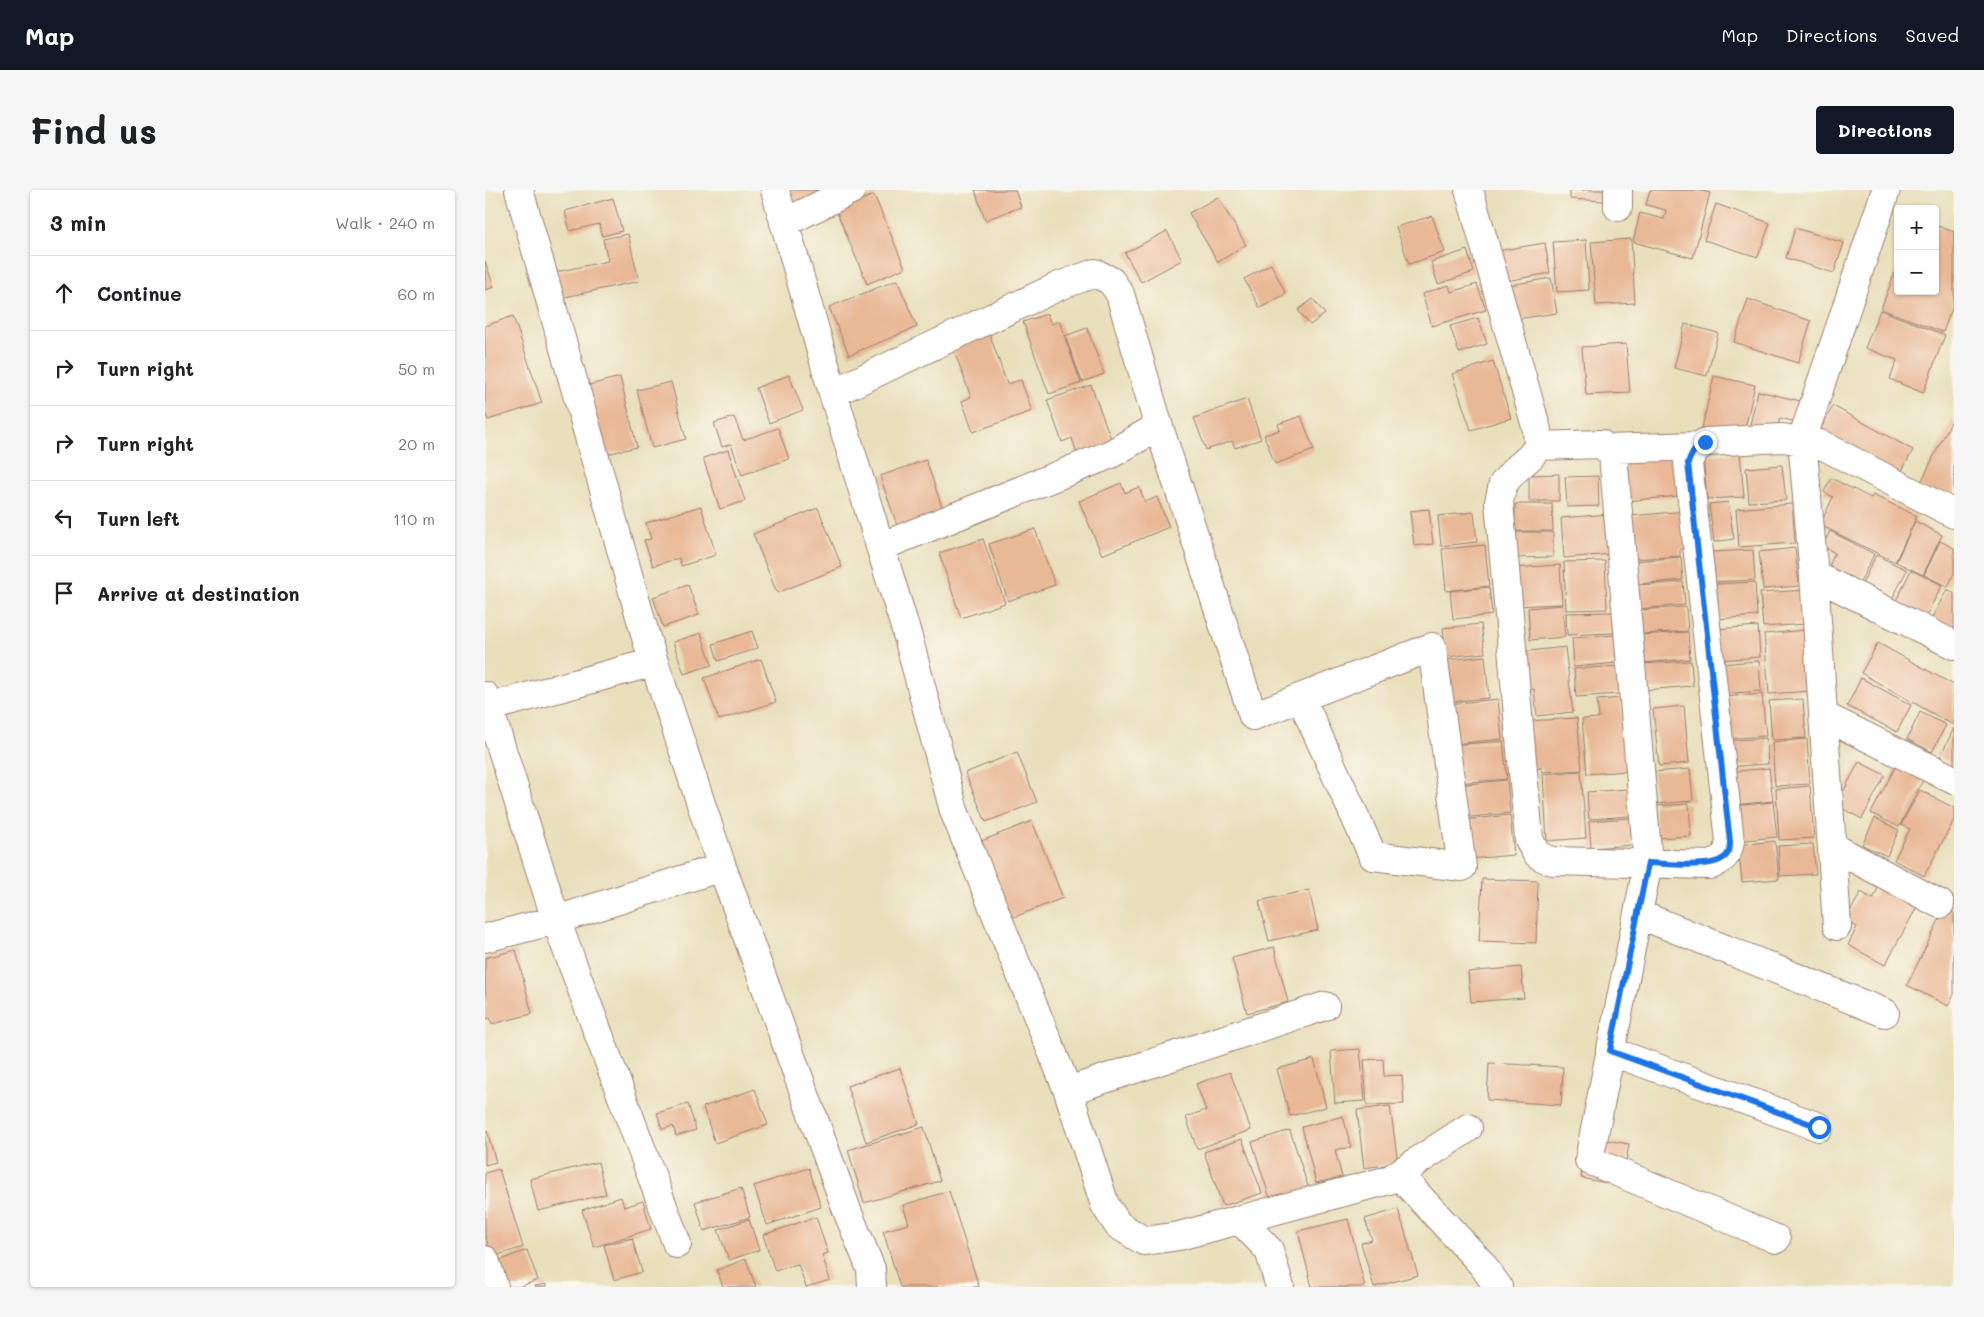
<!DOCTYPE html>
<meta charset="utf-8">
<style>
body{margin:0;font-family:Mali,sans-serif;background:#f6f6f6;color:#202124}
.controls{position:absolute;right:15px;top:15px;display:grid;overflow:hidden;border-radius:5px;box-shadow:0 1px 4px #0004}
.controls button{width:45px;height:45px;display:grid;place-items:center;padding:0;border:0;border-bottom:1px solid #e0e0e0;background:#fff;color:#202124;font:25px sans-serif}
.stop{position:absolute;width:15px;height:15px;margin:-11px;border:4px solid #1a73e8;border-radius:50%;background:#fff}
.stop.end{background:#1a73e8;border-color:#fff;box-shadow:0 1px 5px #0008}
.list{margin:0;padding:0;list-style:none}
h2{display:flex;justify-content:space-between;align-items:center;height:65px;margin:0;padding:0 20px;font-size:21px}
h2 small{font-size:16px;font-weight:400;color:#757577}
.list li{display:grid;grid-template-columns:32px 1fr auto;gap:15px;align-items:center;box-sizing:border-box;height:75px;padding:0 20px;border-top:1px solid #e0e0e0}
.list b{display:block;font-size:19px;white-space:nowrap}
.list em{font-size:16px;font-style:normal;color:#757577}
.icon{flex:none;width:28px;height:28px;fill:none;stroke:currentColor;stroke-width:2;stroke-linecap:round;stroke-linejoin:round}
.map{position:relative;flex:none;width:1469px;height:1097px;overflow:hidden;border-radius:5px}
header{display:flex;align-items:center;gap:30px;box-sizing:border-box;height:70px;padding:0 25px;background:#111827;color:#fff}
header strong{font-size:24px}
nav{display:flex;gap:28px;margin-inline-start:auto;font-size:18px}
.intro{display:flex;align-items:center;justify-content:space-between;box-sizing:border-box;height:120px;padding:0 30px}
h1{margin:0;font-size:35px}
.button{padding:12px 22px;border-radius:5px;background:#111827;color:#fff;font-size:18px;font-weight:700}
main{display:flex;gap:30px;padding:0 30px}
aside{flex:1;background:#fff;border-radius:5px;box-shadow:0 1px 4px #0004}
.map>svg:first-child{display:block}
</style>
<header>
<strong>Map</strong>
<nav><a>Map</a><a>Directions</a><a>Saved</a></nav>
</header>
<div class="intro"><h1>Find us</h1><a class="button">Directions</a></div>
<main>
<aside>
<h2>3 min<small>Walk · 240 m</small></h2>
<ul class="list">
<li><svg class="icon" aria-label="ahead" viewBox="0 0 24 24"><path d="M12 20V5M6 11l6-6 6 6"/></svg><div><b>Continue</b></div><em>60 m</em></li>
<li><svg class="icon" aria-label="right" viewBox="0 0 24 24"><path d="M7 20v-9h11M14 6l5 5-5 5"/></svg><div><b>Turn right</b></div><em>50 m</em></li>
<li><svg class="icon" aria-label="right" viewBox="0 0 24 24"><path d="M7 20v-9h11M14 6l5 5-5 5"/></svg><div><b>Turn right</b></div><em>20 m</em></li>
<li><svg class="icon" aria-label="left" viewBox="0 0 24 24"><path d="M17 20v-9H6M10 6l-5 5 5 5"/></svg><div><b>Turn left</b></div><em>110 m</em></li>
<li><svg class="icon" aria-label="arrive" viewBox="0 0 24 24"><path d="M6 21V4h12l-3 4 3 4H6"/></svg><div><b>Arrive at destination</b></div></li>
</ul>
</aside>
<div class="map">
<svg width="1469" height="1097" viewBox="0 0 1469 1097">
<rect width="100%" height="100%" fill="#fbf7ec"/>
<filter id="ink" filterUnits="userSpaceOnUse"><feTurbulence type="fractalNoise" baseFrequency=".02" numOctaves="2"/><feDisplacementMap in="SourceGraphic" scale="10" xChannelSelector="R" yChannelSelector="G"/><feConvolveMatrix kernelMatrix="1 2 1 2 8 2 1 2 1" color-interpolation-filters="sRGB"/></filter>
<filter id="wash" filterUnits="userSpaceOnUse"><feTurbulence type="fractalNoise" baseFrequency=".0096" numOctaves="4" result="noise"/><feDisplacementMap in="SourceGraphic" scale="20" xChannelSelector="R" yChannelSelector="G"/><feGaussianBlur stdDeviation="1.12" result="paint"/><feColorMatrix in="noise" values="0 0 0 0 0 0 0 0 0 0 0 0 0 0 0 0 0 1.4 0 .05"/><feComposite in="paint" operator="in"/></filter>
<g filter="url(#wash)">
<rect width="100%" height="100%" fill="#e9dfbb"/>
<g id="blocks">
<path fill="#e9b896" d="M303,0H347L309,14Z
M490,0H530L536,17L500,30Z
M1085,0H1119V11L1085,9Z
M1165,0H1213L1225,3L1208,68L1148,52L1155,23L1179,29L1181,20L1161,15Z
M389,5L420,78L382,94L351,20Z
M733,7L761,55L733,72L704,23Z
M128,8L137,41L117,46L114,34L85,41L80,21Z
M1231,14L1285,33L1273,67L1219,50Z
M947,26L960,62L924,74L911,37Z
M1450,35L1469,42V113L1458,142L1396,119L1413,74V101H1450Z
M1310,38L1359,53L1349,83L1301,68Z
M682,41L697,70L656,92L640,63Z
M143,44L154,91L71,109L66,83L123,71L118,49Z
M1146,49L1150,113L1111,115L1106,52Z
M1101,50L1104,100L1072,102L1068,52Z
M1060,53L1065,83L1011,93L1005,62Z
M982,60L989,82L953,94L946,72Z
M0,71L9,97L0,100Z
M786,74L801,104L775,118L759,89Z
M1066,88L1072,123L1025,130L1019,96Z
M412,90L432,137L364,165L344,117Z
M992,94L1001,120L947,136L937,104L964,95L966,102Z
M828,109L840,124L825,135L813,120Z
M1263,109L1326,131L1313,173L1249,152Z
M1395,120L1460,145L1438,203L1405,189L1412,170L1380,158Z
M562,124L566,134L574,131L596,193L564,204L538,132Z
M28,126L57,213L3,230L0,222V136Z
M993,128L1002,154L974,163L965,136Z
M1200,134L1233,143L1222,186L1189,178Z
M602,138L619,184L597,192L580,146Z
M505,145L522,194L536,190L547,221L488,242L477,211L486,207L468,158Z
M1141,154L1145,203L1101,205L1097,157Z
M1008,171L1026,228L986,240L967,184Z
M304,185L318,220L284,233L271,198Z
M1229,186L1270,195L1258,247L1217,238Z
M135,187L152,257L113,266L96,197Z
M186,192L201,249L167,258L152,200Z
M606,195L627,252L592,264L587,248L577,252L562,210Z
M1273,201L1320,212L1316,233L1295,228L1291,245L1264,239Z
M762,209L776,249L750,258L747,251L721,260L709,228Z
M1348,216L1428,260L1413,288L1333,244Z
M816,226L829,260L790,274L779,245L795,240L793,234Z
M1469,226V313L1434,296Z
M249,227L258,250L293,238L304,269L257,285L246,254L237,257L229,233Z
M243,260L260,311L235,319L218,268Z
M1255,263L1259,307L1222,309L1218,266Z
M1190,267L1193,306L1142,311L1138,271Z
M441,270L460,326L414,341L395,286Z
M1297,275L1301,310L1264,312L1261,278Z
M1074,284V311H1044V285Z
M1113,286L1114,316L1082,317L1080,287Z
M1346,288L1386,308L1388,305L1432,326L1410,372L1335,335L1348,307L1339,302Z
M636,293L640,303L654,297L660,312L672,307L684,337L617,365L594,311Z
M1243,312L1249,349L1229,352L1224,314Z
M1030,314H1067L1068,341H1030Z
M1307,314L1310,353L1254,357L1251,319Z
M216,316L231,365L196,376L194,368L168,376L159,350L166,349L161,333Z
M333,318L357,377L292,403L268,344Z
M944,319L948,354L929,356L925,321Z
M1200,321L1203,359H1195V366L1149,369L1145,326Z
M989,322L992,352L956,356L953,326Z
M1124,324L1127,364L1079,368L1076,328Z
M1430,331L1457,345L1438,385L1411,372Z
M550,339L570,395L523,411L504,354Z
M1345,341L1389,364L1372,398L1341,383L1350,363L1337,356Z
M1031,342H1068V367L1031,368Z
M498,349L520,413L476,428L454,363Z
M1455,351L1469,358V383L1463,397L1439,385Z
M1000,355L1004,396L961,401L957,359Z
M1310,358L1314,396L1278,399L1274,362Z
M1268,360L1270,390L1229,392L1227,362Z
M1391,365L1422,380L1404,415L1374,400Z
M1196,367L1198,390L1151,394L1149,371Z
M1120,371L1122,419L1081,420L1079,372Z
M1075,375L1077,414L1030,416L1028,378Z
M1426,380L1457,395L1439,430L1409,415Z
M1198,392L1200,415L1153,419L1150,395Z
M1270,392L1272,426L1233,429L1231,394Z
M203,395L214,425L178,437L168,407Z
M1004,397L1007,425L968,429L965,401Z
M1462,399L1469,403V445L1445,432Z
M1320,400L1322,434L1278,437L1275,403Z
M1077,415L1080,447L1045,450L1043,418Z
M1201,417L1203,441L1155,444L1153,420Z
M1128,422L1129,443L1082,445L1081,423Z
M996,434L1000,463L961,467L958,438Z
M1273,436L1275,467L1233,470L1231,439Z
M1320,440L1325,501L1284,504L1279,444Z
M267,441L273,458L233,471L228,454Z
M1203,442L1205,469L1157,473L1155,445Z
M216,443L227,475L199,484L188,452Z
M1130,445L1132,473L1089,477L1087,448Z
M1393,453L1469,495L1468,535L1376,483Z
M1080,457L1088,522L1052,526L1049,499L1039,500L1035,462Z
M1000,466L1004,508L964,512L960,470Z
M276,469L291,512L234,530L219,488Z
M1206,471L1208,496L1159,500L1156,474Z
M1274,471L1276,501L1235,504L1233,474Z
M1133,476L1135,504L1091,507L1089,479Z
M1376,488L1426,515L1412,542L1362,516Z
M1277,504L1281,546L1239,549L1235,507Z
M1136,508L1143,581L1102,584L1097,529L1114,528L1112,510Z
M1013,509L1017,549L968,554L964,514Z
M1318,509L1321,548L1287,550L1284,511Z
M1199,516L1204,573L1174,576L1168,519Z
M1435,522L1461,535L1447,562L1422,549Z
M1092,528L1097,580L1058,582L1057,578L1045,579L1042,531Z
M1469,538V574L1455,567Z
M1281,548L1283,574L1241,577L1239,551Z
M1322,549L1325,594L1290,596L1287,552Z
M1018,551L1022,589L973,593L968,555Z
M532,562L552,612L501,632L480,583Z
M1374,572L1400,585L1377,629L1351,615Z
M1411,576L1438,590L1414,637L1386,623Z
M1284,578L1288,611L1248,615L1244,582Z
M1205,579L1208,611L1170,614L1168,582Z
M1096,581L1101,648L1062,651L1058,584Z
M1022,590L1025,623L977,628L973,595Z
M1325,596L1329,648L1294,650L1291,599Z
M1143,599L1145,626L1104,629L1102,602Z
M1435,600L1469,618V630L1439,686L1409,670L1425,639L1416,635Z
M1288,612L1292,647L1252,651L1248,616Z
M1204,614L1206,646L1172,648L1169,616Z
M1025,625L1029,665L983,669L978,630Z
M1145,628L1147,655L1106,658L1104,631Z
M1390,628L1414,640L1402,666L1377,655Z
M547,631L578,708L519,731L489,654Z
M1290,651L1294,689L1257,692L1253,655Z
M1328,654L1331,684L1295,686L1293,656Z
M997,689L1053,691L1051,753L994,751Z
M1395,694L1433,715L1400,775L1363,755L1372,737L1360,731L1376,702L1388,709Z
M824,700L833,740L784,751L774,711Z
M1460,718L1469,723V804L1463,816L1422,795Z
M789,757L803,812L762,823L747,768Z
M31,760L47,824L7,834L5,828L0,829V768Z
M1036,777L1039,808L986,812L983,782Z
M875,859L880,911L850,913L846,861Z
M829,869L841,917L805,926L792,879Z
M898,869L899,886L917,885L919,914L882,915L879,870Z
M1004,873L1078,877L1076,915L1002,910Z
M415,878L434,934L381,952L362,896Z
M745,882L766,940L712,959L701,927L721,920L711,894Z
M270,899L283,935L230,953L218,917Z
M203,914L211,940L191,946L188,936L177,939L172,923Z
M905,916L913,973L879,978L872,920Z
M858,926L866,957L850,960L857,987L831,993L817,937Z
M439,937L455,991L379,1013L363,960Z
M805,940L826,1006L788,1018L767,952Z
M0,941H2L11,972L0,975Z
M1103,947L1144,954L1137,996L1096,988Z
M757,949L777,1003L738,1016L719,962Z
M113,972L121,1004L53,1021L45,989Z
M324,978L336,1017L282,1035L269,996Z
M14,979L38,1057L7,1067L0,1045V983Z
M256,998L265,1027L219,1041L210,1012Z
M464,1001L494,1097H415L398,1041L424,1034L418,1015Z
M136,1007L139,1017L158,1011L166,1039L109,1057L97,1020Z
M913,1019L933,1085L889,1097L876,1053L887,1050L880,1029Z
M331,1027L343,1063L337,1065L345,1090L321,1097L313,1074L290,1081L278,1045Z
M264,1029L274,1060L244,1070L233,1040Z
M863,1029L880,1097H827L813,1041Z
M147,1048L157,1082L129,1090L119,1055Z
M42,1060L53,1090L34,1097H17L8,1073Z
M261,1069L271,1097H238L232,1080Z
M61,1094V1097H50V1096Z"/>
</g>
</g>
<g filter="url(#ink)">
<use href="#blocks" fill-opacity="0" stroke="#9a7f73" stroke-width="1"/>
<g fill="none" stroke-linecap="round" stroke-linejoin="round">
<defs>
<path id="minor" d="M34,0L162,451L237,677L363,1023L386,1079L387,1097
M290,0L348,203L423,447L469,621L583,901L620,1015L633,1035L659,1051L694,1046L904,990L983,938
M984,0L1052,240L1053,256L1046,266L1028,282L1018,294L1014,312L1044,649C1050,663 1052,667 1068,671L1226,675C1239,669 1243,665 1245,651L1203,273C1207,262 1211,257 1221,252L1298,248L1335,254L1469,324
M1133,0V17
M299,33L366,0
M348,203L574,96L610,83L626,91L635,104L673,234L667,240L626,264L395,357
M673,234L768,526L947,457L977,677L888,666L816,508
M1053,256L1116,254L1128,264L1163,673L1104,970L1291,1049
M1123,259L1212,256
M1329,385L1469,455
M0,506L71,730L192,1054
M5,517L169,472
M1339,526L1469,590
M1348,657L1455,714
M1153,724L1400,823
M1352,736L1329,385L1317,250L1401,0
M0,748L71,730L237,677
M1125,861L1334,937
M583,901L840,816
M913,984L997,1074L1013,1097
M755,1030L784,1060L795,1097
M0,1070L9,1097"/>
</defs>
<use href="#minor" stroke="#9a7f73" stroke-width="30"/>
<use href="#minor" stroke="#fff" stroke-width="28"/>
</g>
</g>
<g fill="none" stroke-linecap="round" stroke-linejoin="round" filter="url(#ink)">
<path stroke="#1a73e8" stroke-width="6" d="M1220,252C1211,257 1207,262 1203,273L1245,652C1245,655 1245,660 1243,663C1234,681 1181,673 1163,673L1125,861L1334,937"/>
</g>
</svg>
<div class="controls">
<button>+</button>
<button>−</button>
</div>
<div class="stop" style="left:1334px;top:937px"></div>
<div class="stop end" style="left:1220px;top:252px"></div>
</div>
</main>
